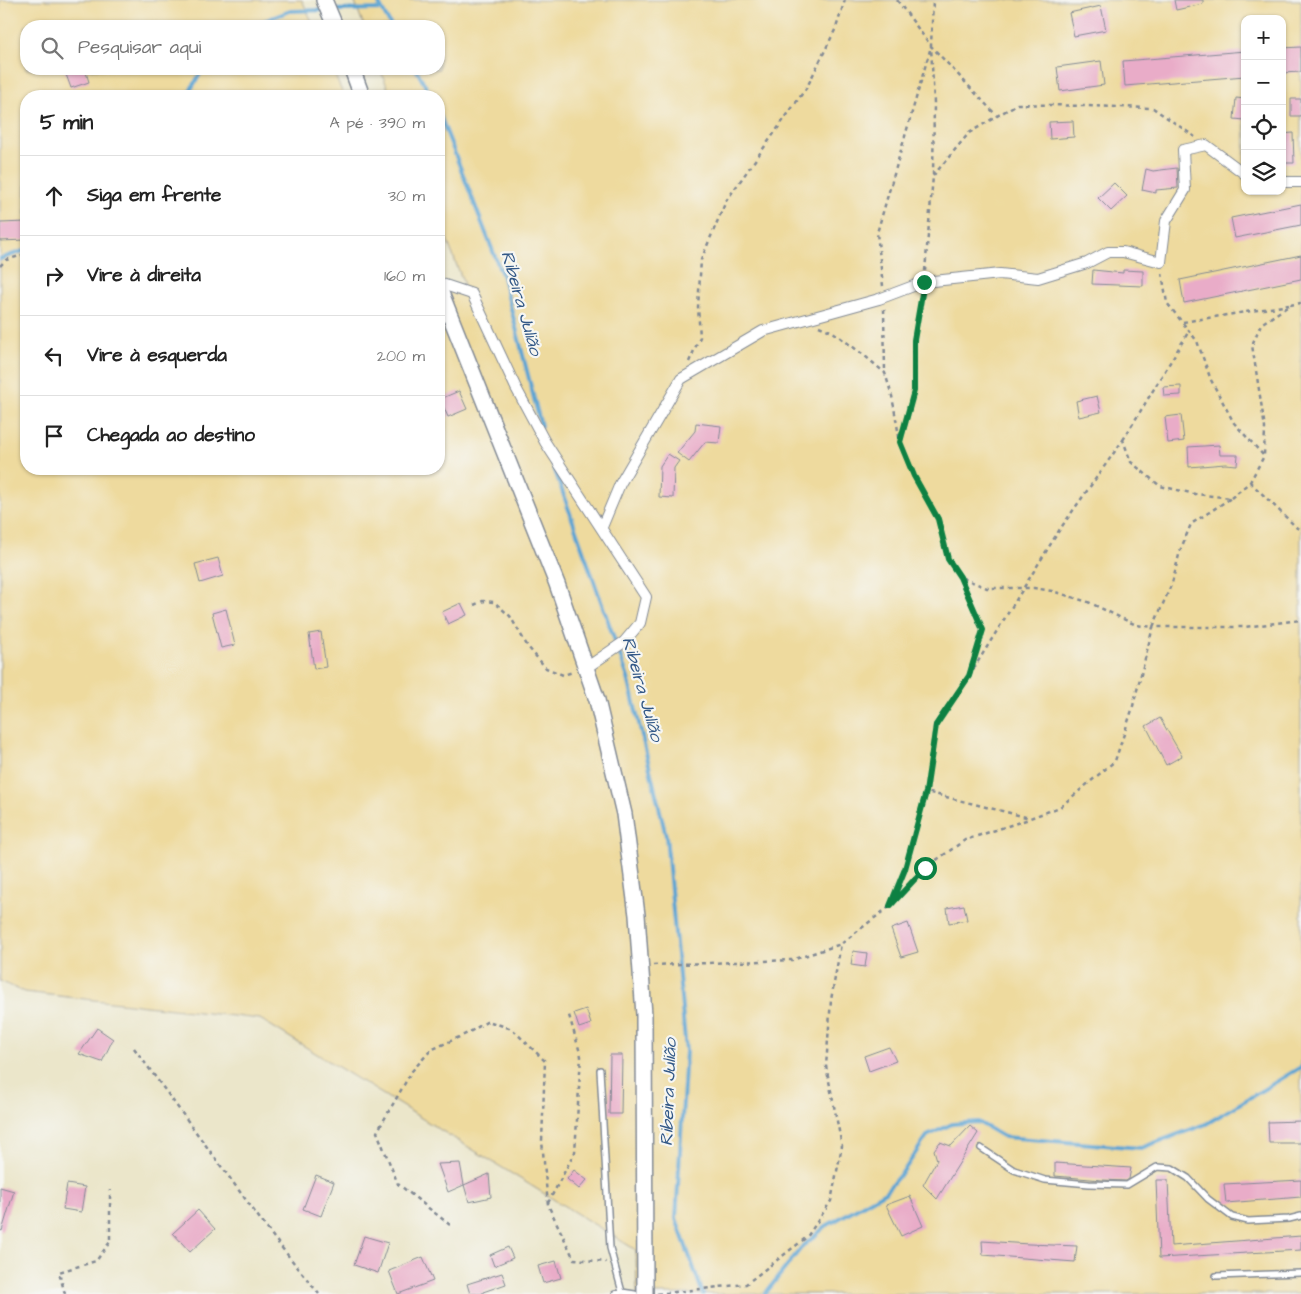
<!DOCTYPE html>
<html lang="pt">
<meta charset="utf-8">
<style>
body{margin:0;font-family:"Architects Daughter",sans-serif;background:#f6f6f6;color:#222}
.controls{position:absolute;right:15px;top:15px;display:grid;overflow:hidden;border-radius:10px;box-shadow:0 1px 4px #0004}
.controls button{width:45px;height:45px;display:grid;place-items:center;padding:0;border:0;border-bottom:1px solid #e0e0e0;background:#fff;color:#222;font:25px sans-serif}
.stop{position:absolute;width:15px;height:15px;margin:-11px;border:4px solid #0b8043;border-radius:50%;background:#fff}
.stop.end{background:#0b8043;border-color:#fff;box-shadow:0 1px 5px #0008}
.list{margin:0;padding:0;list-style:none}
h2{display:flex;justify-content:space-between;align-items:center;height:65px;margin:0;padding:0 20px;font-size:21px}
h2 small{font-size:16px;font-weight:400;color:#767676}
.list li{display:grid;grid-template-columns:32px 1fr auto;gap:15px;align-items:center;box-sizing:border-box;height:80px;padding:0 20px;border-top:1px solid #e0e0e0}
.list b{display:block;font-size:19px;white-space:nowrap}
.list em{font-size:16px;font-style:normal;color:#767676}
.icon{flex:none;width:28px;height:28px;fill:none;stroke:currentColor;stroke-width:2;stroke-linecap:round;stroke-linejoin:round}
.map{position:relative;flex:none;width:1301px;height:1294px;overflow:hidden}
.search{position:absolute;background:#fff;box-shadow:0 1px 4px #0004;left:20px;top:20px;width:425px;height:55px;display:flex;align-items:center;gap:12px;box-sizing:border-box;padding:0 18px;border-radius:20px;color:#767676;font-size:19px}
.panel{position:absolute;background:#fff;box-shadow:0 1px 4px #0004;left:20px;top:90px;width:425px;height:385px;border-radius:20px}
.map>svg:first-child{display:block}
</style>
<div class="map">
<svg width="1301" height="1294" viewBox="0 0 1301 1294">
<rect width="100%" height="100%" fill="#f6f6f2"/>
<filter id="ink" filterUnits="userSpaceOnUse"><feTurbulence type="fractalNoise" baseFrequency=".02" numOctaves="2"/><feDisplacementMap in="SourceGraphic" scale="10" xChannelSelector="R" yChannelSelector="G"/><feConvolveMatrix kernelMatrix="1 2 1 2 8 2 1 2 1" color-interpolation-filters="sRGB"/></filter>
<filter id="wash" filterUnits="userSpaceOnUse"><feTurbulence type="fractalNoise" baseFrequency=".0096" numOctaves="4" result="noise"/><feDisplacementMap in="SourceGraphic" scale="20" xChannelSelector="R" yChannelSelector="G"/><feGaussianBlur stdDeviation="1.12" result="paint"/><feColorMatrix in="noise" values="0 0 0 0 0 0 0 0 0 0 0 0 0 0 0 0 0 1.4 0 .05"/><feComposite in="paint" operator="in"/></filter>
<g filter="url(#wash)">
<rect width="100%" height="100%" fill="#ebe6ca"/>
<path fill="#eeda9e" stroke="#84847e" fill-rule="evenodd" d="M0,0H302L314,26H26V69H332L344,96H26V469H439V293L464,284L439,219V96H391L380,69H439V26H364L354,0H1301V1294H637L636,1250L260,1019L24,992L0,981ZM1245,19H1282V191H1245Z"/>
<g fill="none" stroke-linecap="round" stroke-linejoin="round">
<path stroke="#5ca4d3" stroke-width="4" d="M377,0L391,26
M332,10L382,9
M250,26L290,11L325,10
M416,69L431,96
M187,96L203,69
M439,113L503,277L541,426
M0,259L26,250
M551,459L628,678L666,836L686,1051L676,1219L703,1294
M765,1294L801,1248L826,1226L885,1192L905,1169L927,1136L952,1124L978,1122L1004,1137L1141,1148L1206,1124L1301,1067"/>
</g>
<g id="blocks">
<path fill="#e9acc8" d="M1174,0H1203V4L1176,10Z
M1101,6L1106,30L1074,36L1069,13Z
M1301,47V72L1282,73V48Z
M1245,51V76L1125,86L1123,61Z
M1101,61L1104,85L1060,91L1057,67Z
M64,69H85L89,82L71,88Z
M1236,98L1245,99V120L1234,119Z
M1291,99H1301V116H1291Z
M1073,121L1074,137L1050,139L1049,122Z
M1293,133L1294,163H1282V134Z
M1177,168L1178,188L1156,190V193L1142,190L1146,169L1153,171Z
M1114,183L1127,196L1111,211L1098,198Z
M1301,204V225L1235,238L1231,218Z
M26,222V240L0,241V223Z
M1301,255V279L1184,303L1180,280Z
M1093,270L1123,273V270L1143,271V286L1092,284Z
M1181,386V395L1164,396L1163,387Z
M459,391L467,409L448,417L440,399Z
M1097,396L1101,412L1079,417L1076,401Z
M1181,415L1184,441L1168,443L1165,417Z
M696,423L721,426L719,443L705,442L689,462L677,453L695,431Z
M1219,445L1220,455H1238L1237,465L1225,464L1189,467L1188,447Z
M668,454L679,461L674,468L673,498L659,497L660,466Z
M218,558L223,576L200,583L195,564Z
M461,603L467,615L448,624L442,612Z
M226,609L235,645L221,648L212,613Z
M321,632L326,667L314,669L309,634Z
M1160,718L1182,756L1166,765L1146,726Z
M964,905L967,920L949,923L947,908Z
M908,923L918,952L901,957L891,929Z
M853,951L867,953L865,967L851,965Z
M586,1009L591,1024L579,1028L574,1013Z
M97,1028L113,1039L102,1062L79,1054Z
M889,1047L896,1061L869,1071L864,1056Z
M610,1055H622L621,1114H609Z
M1301,1121V1143H1269L1268,1122Z
M970,1126L978,1133L937,1199L923,1185L937,1160L934,1150L940,1142L951,1146Z
M460,1163L464,1185L448,1192L438,1164Z
M1055,1163L1131,1168L1129,1179L1126,1181L1102,1180L1055,1176Z
M574,1170L587,1180L579,1189L567,1179Z
M489,1174L491,1197L469,1202L464,1185Z
M316,1175L334,1182L321,1216L303,1209Z
M1156,1180H1168L1171,1246L1301,1236V1250L1159,1258Z
M1301,1180V1197L1226,1203L1224,1184Z
M67,1184L85,1187L81,1212L63,1209Z
M0,1187L14,1191L2,1231L0,1230Z
M910,1196L923,1226L901,1236L886,1205Z
M198,1210L215,1229L190,1252L173,1233Z
M364,1236L388,1243L378,1273L354,1265Z
M982,1241L1029,1244L1077,1246L1075,1262L983,1255Z
M508,1247L513,1258L494,1266L490,1255Z
M423,1257L433,1281L398,1294L389,1271Z
M556,1261L561,1278L543,1283L538,1266Z
M502,1273L506,1284L483,1292V1294H470L467,1284Z"/>
</g>
</g>
<g filter="url(#ink)">
<use href="#blocks" fill-opacity="0" stroke="#838a94" stroke-width="1"/>
<g fill="none" stroke-linecap="round" stroke-linejoin="round">
<defs>
<path id="lane" d="M600,1070L610,1248L622,1292
M981,1148L1014,1170L1045,1180L1089,1184L1127,1185L1157,1167L1172,1168L1188,1178L1208,1199L1232,1217L1248,1221L1289,1219L1301,1216
M1216,1276L1301,1273
M615,1294L622,1292L635,1294"/>
<path id="street" d="M1282,182H1301
M439,283L472,294L516,388L545,442L646,597L640,623L624,642L586,668
M602,527L620,484L681,379L763,331L879,299L924,282L1000,274L1038,278L1087,263L1108,252H1123L1161,262L1166,221L1185,190L1183,150L1206,145L1245,174"/>
<path id="secondary" d="M324,0L335,26
M352,69L362,96
M439,288L557,584L597,700L624,814L637,915L644,1015L645,1294"/>
</defs>
<use href="#lane" stroke="#838a94" stroke-width="8"/>
<use href="#street" stroke="#838a94" stroke-width="12"/>
<use href="#secondary" stroke="#838a94" stroke-width="18"/>
<path stroke="#838a94" stroke-width="2.5" stroke-dasharray="4 4" stroke-linecap="butt" d="M897,0L931,46L997,116
M933,176L969,133L1017,104L1153,108L1195,137
M0,266L6,260L26,254
M925,271L933,176L934,103L931,46L933,0
M1162,273L1167,303L1197,341L1211,380L1234,423L1264,456
M883,286L877,233L930,50
M884,309L885,373
M1183,322L1289,305
M819,326L833,332L865,356L885,373L892,396L900,442L914,476L938,519L948,559L960,577L987,588H1034L1052,591L1088,602L1136,625L1153,627L1172,583L1180,551L1191,524L1231,498L1195,494L1160,486L1131,462L1123,440L1060,529L969,676L935,725L926,792
M689,362L700,337L698,307L701,260L726,201L807,87L836,28L845,0
M1123,440L1189,331
M901,441L914,391V339L922,294
M1250,482L1297,528L1301,530
M1231,498L1250,482L1264,456L1265,428L1252,345L1261,324L1290,305L1301,303
M960,577L983,630L970,672
M474,605L483,601L494,602L510,616L528,647L546,668L563,675L573,672
M891,905L925,868L965,840L1029,819
M653,965L792,960L841,944
M134,1048L274,1238L319,1294
M548,1203L575,1152L581,1056L568,1012
M450,1225L398,1184L377,1132L412,1071L431,1050L468,1033L488,1021L512,1029L545,1061L542,1141L548,1205L574,1259L606,1262
M65,1294L59,1272L96,1261L110,1242V1190
M657,1294L746,1284L807,1237L831,1201L842,1146L826,1066L831,1000L841,944L890,906L905,869L926,792L1030,818L1060,807L1115,761L1132,710L1153,627H1245L1301,620"/>
<use href="#lane" stroke="#fff" stroke-width="5"/>
<use href="#street" stroke="#fff" stroke-width="10"/>
<use href="#secondary" stroke="#fff" stroke-width="15"/>
</g>
</g>
<g fill="none" stroke-linecap="round" stroke-linejoin="round" filter="url(#ink)">
<path stroke="#0b8043" stroke-width="6" d="M924,282L914,340V391L900,442L914,476L938,519L948,559L960,577L983,630L969,676L936,725L926,792L905,869L890,906L925,868"/>
</g>
<g text-anchor="middle" stroke-width="4.5" stroke-linejoin="round" paint-order="stroke">
<g font-size="18" font-style="italic" fill="#325887" stroke="#f6f6f2">
<text transform="translate(522 303) rotate(74)" y="6">Ribeira Julião</text>
<text transform="translate(643 689) rotate(74)" y="6">Ribeira Julião</text>
<text transform="translate(668 1092) rotate(-88)" y="6">Ribeira Julião</text>
</g>
</g>
</svg>
<div class="controls">
<button>+</button>
<button>−</button>
<button><svg class="icon" aria-label="locate" viewBox="0 0 24 24"><circle cx="12" cy="12" r="6"/><path d="M12 2v4M12 18v4M2 12h4M18 12h4"/></svg></button>
<button><svg class="icon" aria-label="layers" viewBox="0 0 24 24"><path d="M12 4l9 5-9 5-9-5zM3 14l9 5 9-5"/></svg></button>
</div>
<div class="stop" style="left:925px;top:868px"></div>
<div class="stop end" style="left:924px;top:282px"></div>
<div class="search"><svg class="icon" aria-label="search" viewBox="0 0 24 24"><circle cx="10" cy="10" r="6"/><path d="M15 15l6 6"/></svg>Pesquisar aqui</div>
<section class="panel">
<h2>5 min<small>A pé · 390 m</small></h2>
<ul class="list">
<li><svg class="icon" aria-label="ahead" viewBox="0 0 24 24"><path d="M12 20V5M6 11l6-6 6 6"/></svg><div><b>Siga em frente</b></div><em>30 m</em></li>
<li><svg class="icon" aria-label="right" viewBox="0 0 24 24"><path d="M7 20v-9h11M14 6l5 5-5 5"/></svg><div><b>Vire à direita</b></div><em>160 m</em></li>
<li><svg class="icon" aria-label="left" viewBox="0 0 24 24"><path d="M17 20v-9H6M10 6l-5 5 5 5"/></svg><div><b>Vire à esquerda</b></div><em>200 m</em></li>
<li><svg class="icon" aria-label="arrive" viewBox="0 0 24 24"><path d="M6 21V4h12l-3 4 3 4H6"/></svg><div><b>Chegada ao destino</b></div></li>
</ul>
</section>
</div>
